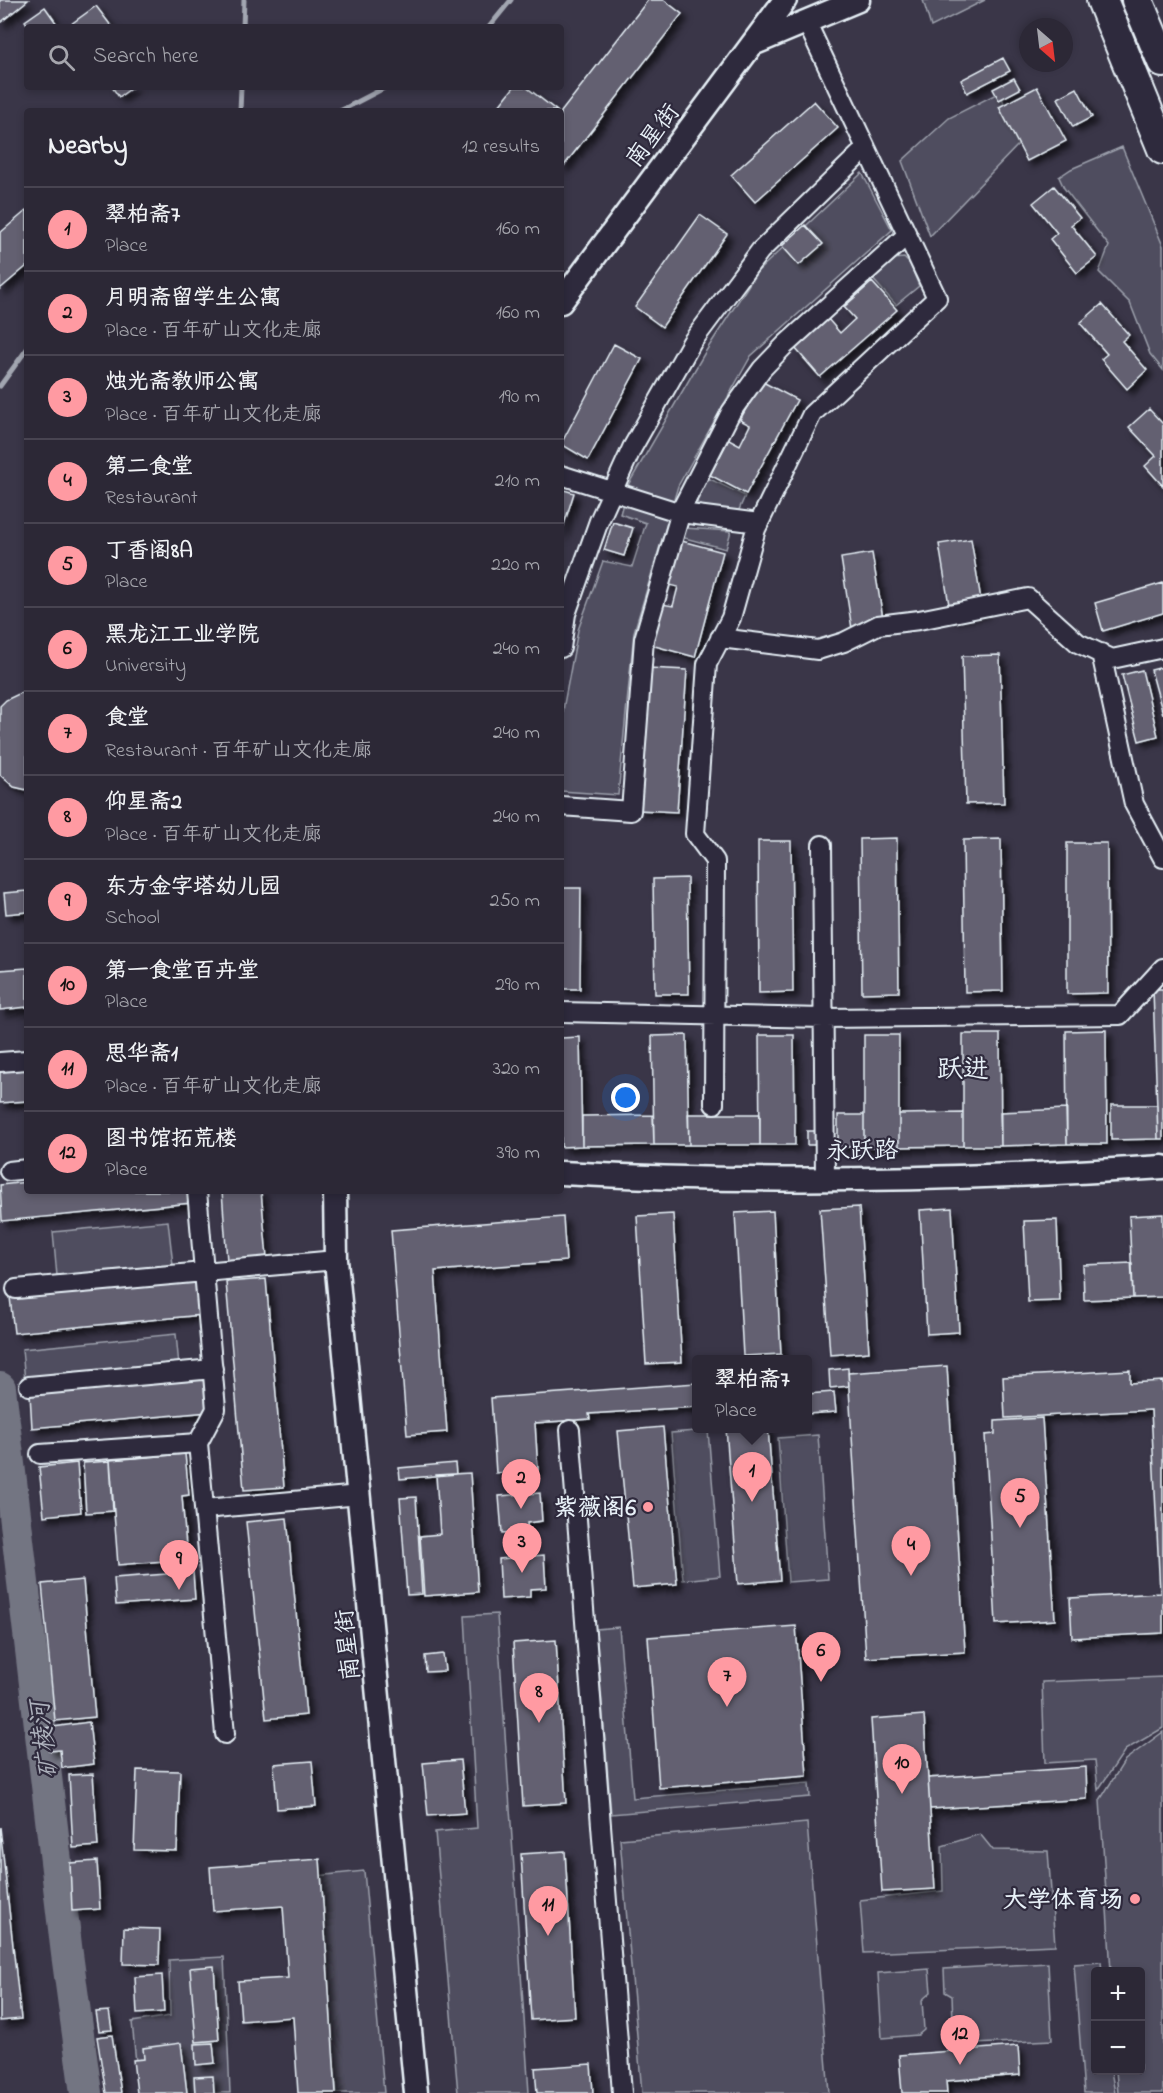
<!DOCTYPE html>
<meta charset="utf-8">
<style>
body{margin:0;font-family:"Indie Flower","LXGW WenKai TC",sans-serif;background:#34303e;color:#f1f3f6}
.controls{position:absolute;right:18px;bottom:18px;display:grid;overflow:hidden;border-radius:6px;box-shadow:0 3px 9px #0003}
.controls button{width:54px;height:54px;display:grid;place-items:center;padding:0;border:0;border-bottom:2px solid #484451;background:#2c2836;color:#f1f3f6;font:30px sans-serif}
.compass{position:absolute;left:1019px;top:18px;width:54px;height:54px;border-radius:50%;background:#2c2836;box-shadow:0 3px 9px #0003;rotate:152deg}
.you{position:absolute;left:626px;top:1098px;width:21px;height:21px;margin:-15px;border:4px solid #fff;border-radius:50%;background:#1a73e8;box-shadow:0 0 0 9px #1a73e833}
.badge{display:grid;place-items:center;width:39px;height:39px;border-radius:50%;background:#ff9aa2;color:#111;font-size:20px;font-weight:700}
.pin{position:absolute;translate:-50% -50px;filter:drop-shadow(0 2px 3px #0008)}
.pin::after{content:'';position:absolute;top:32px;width:21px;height:18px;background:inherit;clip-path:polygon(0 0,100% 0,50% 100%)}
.popup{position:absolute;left:692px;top:1355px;width:120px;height:78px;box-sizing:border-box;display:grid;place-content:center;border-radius:6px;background:#2c2836;filter:drop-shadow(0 2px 4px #0005);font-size:20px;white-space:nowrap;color:#a6a6ad}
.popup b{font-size:22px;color:#f1f3f6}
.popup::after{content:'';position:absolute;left:50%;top:100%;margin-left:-12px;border:12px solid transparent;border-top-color:#2c2836}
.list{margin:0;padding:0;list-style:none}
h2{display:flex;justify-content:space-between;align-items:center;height:78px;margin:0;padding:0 24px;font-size:26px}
h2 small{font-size:20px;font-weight:400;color:#a6a6ad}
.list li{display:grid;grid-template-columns:39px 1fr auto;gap:18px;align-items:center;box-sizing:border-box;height:84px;padding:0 24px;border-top:2px solid #484451}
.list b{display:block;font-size:22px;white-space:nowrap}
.list p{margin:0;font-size:20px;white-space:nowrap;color:#a6a6ad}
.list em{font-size:20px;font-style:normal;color:#a6a6ad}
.icon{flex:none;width:33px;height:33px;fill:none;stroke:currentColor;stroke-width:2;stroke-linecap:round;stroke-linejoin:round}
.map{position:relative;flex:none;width:1163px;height:2093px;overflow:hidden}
.search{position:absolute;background:#2c2836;box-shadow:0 3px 9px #0003;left:24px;top:24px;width:540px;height:66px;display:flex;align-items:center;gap:15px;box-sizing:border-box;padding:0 21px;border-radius:6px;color:#a6a6ad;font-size:22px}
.panel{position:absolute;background:#2c2836;box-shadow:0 3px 9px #0003;left:24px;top:108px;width:540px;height:1086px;border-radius:6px}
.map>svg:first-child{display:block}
</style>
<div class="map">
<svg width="1163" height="2093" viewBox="0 0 1163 2093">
<defs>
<filter id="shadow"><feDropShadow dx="5.5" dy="5.5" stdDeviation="3" flood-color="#0009"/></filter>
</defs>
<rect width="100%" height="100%" fill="#3a3648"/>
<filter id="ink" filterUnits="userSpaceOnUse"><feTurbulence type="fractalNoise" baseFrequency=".0167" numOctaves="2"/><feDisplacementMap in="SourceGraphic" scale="12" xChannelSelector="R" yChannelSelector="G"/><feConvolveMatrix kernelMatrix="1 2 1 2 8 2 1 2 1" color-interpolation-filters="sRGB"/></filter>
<g filter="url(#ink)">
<path fill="#504e5f" stroke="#9ca0ac" stroke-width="1.5" d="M923,0H985L931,27Z
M1000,92L1019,144L930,236L902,161L949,118Z
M1122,147L1163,246V370L1150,354L1130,303L1099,272L1109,246L1064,188L1059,177L1071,169Z
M862,173L892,230L751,356L678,486L634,632L618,795L561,791V730L564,704L578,630L603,561L632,567L646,523L620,514L628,485L704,354L757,272Z
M904,258L910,264L919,286L896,305L871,277L892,259Z
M708,478L745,496L738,512L700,510L696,498Z
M684,528L731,531L726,549L681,537Z
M168,1221L173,1265L57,1276L53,1232Z
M176,1334L179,1366L25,1381L22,1349Z
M708,1430L720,1576L683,1580L671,1433Z
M818,1435L828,1579L788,1582L778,1438Z
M497,1614L529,2093H458L435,1832L477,1828L465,1616Z
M619,1627L633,1798L809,1783L810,1797L611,1814L596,1629Z
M1163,1677V1728L1125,1750L1098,1790L1095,1760L1045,1763L1042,1682Z
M1163,1732V2093H1118L1116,2071L1140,2070V1972L1111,1971L1100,1800L1125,1760Z
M807,1823L829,2093H642L620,1839Z
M980,1834L993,1850L1048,1851L1055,1945L864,1953L860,1900L943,1891L942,1846Z
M364,1871L384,2093H337L317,1876Z
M224,1957L230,2093H139L132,2022L170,2016L169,1960Z
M1101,1962L1102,1971L1096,1972V2070L1111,2071L1115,2093H1084L1074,1964Z
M1048,1963L1052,2040L954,2045L952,1996L945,1992L944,1969Z
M929,1969L931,1992L922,2000L924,2030L918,2035L882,2038L878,1973Z"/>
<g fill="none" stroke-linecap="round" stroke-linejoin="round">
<path stroke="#a2a6b1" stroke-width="5" d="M243,27L244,0
M489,27L511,0
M240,111L241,87
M340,111L386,87
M0,386L27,349"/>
<path stroke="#737482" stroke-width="32" d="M0,1388L67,1954L86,2093"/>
</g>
<path fill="#636171" stroke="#e8f1f8" stroke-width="1.5" filter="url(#shadow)" d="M0,0H28L0,23Z
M648,0H664L682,14L563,167L561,165V112Z
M96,6L112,27H67Z
M45,7L59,27H29L25,21Z
M1003,58L1010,71L967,93L961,80Z
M1014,78L1020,89L999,100L993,89Z
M112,87H133L119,97Z
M514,87H526L557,111H495Z
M1037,87L1066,141L1027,161L999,107Z
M1077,88L1092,117L1073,127L1058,98Z
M814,101L838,128L755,202L731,175Z
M1054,186L1080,218L1071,225L1097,257L1077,273L1050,239L1057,233L1033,203Z
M27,210V266L0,289V233Z
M700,215L727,234L662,327L635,307Z
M805,225L823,244L799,265L782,246Z
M872,282L897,310L820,377L795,348L828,319L840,333L855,319L844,307Z
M1102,304L1129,335L1122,341L1147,370L1127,389L1101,359L1107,354L1080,323Z
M614,344L642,359L588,460L561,444Z
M761,381L797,400L746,494L710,475L729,439L740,445L750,425L740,420Z
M1149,409L1163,424V486L1145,466L1156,456L1129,427Z
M561,489L574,493L561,534Z
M613,522L633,528L624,556L604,550Z
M971,539L983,612L951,617L939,544Z
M678,540L723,552L695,657L651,645L662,604L673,606L678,587L666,584Z
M872,553L884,624L852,629L841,558Z
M1163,583V613L1103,631L1095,603Z
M1000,655L1004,803L966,804L962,656Z
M1163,667V714L1151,670Z
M648,668L687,670L677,812L638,810Z
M1142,670L1158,736L1139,741L1122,675Z
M27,690V790L14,787L0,775V706L6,700Z
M897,838L899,992L862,993L860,839Z
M1001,839L1003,991L965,992L963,840Z
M758,841H791L793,992L759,993Z
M1067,843H1107L1108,993L1067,994Z
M687,878L689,994H655L653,879Z
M561,888H581L580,989H561Z
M27,891V912L6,914L4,893Z
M27,968V1007L0,1010V970Z
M1153,989H1163V1139H1158Z
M1106,1030L1107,1144H1067L1066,1031Z
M963,1034H1000L1001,1146H963Z
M687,1035L689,1145H654L652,1036Z
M759,1035H794L795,1145H760Z
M864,1035H899V1147H864Z
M580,1037L582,1146L561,1147V1038Z
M27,1064V1101L0,1103V1066Z
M1111,1105H1157L1158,1139L1111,1140Z
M1066,1109L1067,1144L1001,1146L1000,1112Z
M963,1113V1146L899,1147V1114Z
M688,1114H760V1145H689Z
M653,1115L654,1145L582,1146V1116Z
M838,1115H864V1147H838Z
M807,1131H818V1145H807Z
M27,1182V1191H191L192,1203L2,1221L0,1185Z
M222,1191H261L267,1258L227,1261Z
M859,1207L869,1352L830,1355L820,1209Z
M952,1208L959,1332L927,1334L920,1210Z
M773,1211L781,1354L743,1356L735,1213Z
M673,1214L682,1362L646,1364L637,1216Z
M1163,1214V1297L1133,1298L1129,1216Z
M563,1217L566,1261L435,1271L447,1432L407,1435L391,1230Z
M1057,1220L1060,1301L1028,1302L1024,1221Z
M1132,1263L1133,1298L1084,1300L1083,1265Z
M198,1279L202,1315L14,1333L10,1297Z
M266,1279L284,1487L244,1490L226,1282Z
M947,1366L965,1652L866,1658L848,1373Z
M848,1368L849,1386L830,1388L829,1370Z
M1130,1370V1383L1163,1381V1633L1072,1638L1070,1598L1160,1593L1151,1410L1005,1418L1003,1377Z
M206,1378L209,1412L32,1428L30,1394Z
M696,1383V1407L589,1414L590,1419L535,1423L538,1470L496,1473L491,1398Z
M834,1392L836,1412L807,1414V1394Z
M1042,1418L1055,1620L996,1624L985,1435L995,1434V1421Z
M663,1427L677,1584L633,1588L618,1431Z
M726,1428H768L780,1580L738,1584Z
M185,1454L189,1495L182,1496L187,1559L118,1565L110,1460Z
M110,1461L113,1511L86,1513L83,1463Z
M77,1463L81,1512L44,1516L39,1467Z
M455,1463L456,1474L400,1479L399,1468Z
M470,1473L478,1592L424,1596L420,1536L440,1534L436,1475Z
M540,1493L542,1521L527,1523L528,1531L502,1533L499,1496Z
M416,1497L422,1594L407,1595L400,1498Z
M287,1518L306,1715L266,1719L246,1522Z
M544,1555L546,1588L530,1589V1597L501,1599L499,1559Z
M193,1572L195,1599L116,1605L114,1578Z
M83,1580L95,1717L55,1721L42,1584Z
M796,1626L807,1776L659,1788L648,1637Z
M556,1640L566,1803L523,1806L513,1643Z
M443,1654L445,1671L426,1672L425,1656Z
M924,1715L935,1889L882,1892L871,1719Z
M89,1722L94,1764L62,1768L60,1750L49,1751L46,1728Z
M460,1760L465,1813L428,1816L423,1763Z
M312,1761L316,1806L277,1809L274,1764Z
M1086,1767L1087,1799L930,1809L928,1778Z
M137,1770L180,1771L177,1851L134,1850Z
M93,1774L98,1846L73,1848L69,1775Z
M0,1827L21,2019L0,2021Z
M565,1851L575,2017L531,2020L521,1854Z
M320,1859L336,2093H298L293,2017L241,2021L238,1981L288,1978L283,1906L213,1911L210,1867Z
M97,1861L100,1909L72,1911L70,1863Z
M124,1928L160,1929L159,1965L123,1964Z
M214,1966L219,2040L196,2042L190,1968Z
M162,1975L164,2012L137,2014L135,1977Z
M109,2011L112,2030L99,2031L96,2012Z
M112,2035L121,2093H106L97,2037Z
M181,2043L187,2093H137L133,2060L144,2059L143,2048Z
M213,2043L215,2063L196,2065L195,2044Z
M1018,2046L1020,2075L946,2081L947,2093H902L899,2055Z
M591,2064L593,2093H537L535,2068Z
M213,2076L214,2093H195L194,2077Z"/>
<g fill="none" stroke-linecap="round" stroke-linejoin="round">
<defs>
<path id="minor" d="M561,475L681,513L759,523
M720,638L818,650L844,642L878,625L919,620L1028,598L1078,643L1112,659L1163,648
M561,648L566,614L599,521L632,448L692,342L760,251L866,148
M1101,653L1134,804L1163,858
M561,806L631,811L644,639L682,508L731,412L762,369L785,345L907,235
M822,845L825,1178
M561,1012L824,1018L1120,1015L1163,968
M0,1062L27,1060
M714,1104L715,861L695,834L707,664L731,618L756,529L812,414L937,298L806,21
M9,1171L27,1169
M197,1191L216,1409L198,1443L225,1734
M16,1289L336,1260
M29,1386L213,1369
M570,1430L622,2093
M40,1454L198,1443
M204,1509L360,1495"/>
<path id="tertiary" d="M755,43L858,0
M561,302L785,0
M561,1173C759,1184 965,1180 1163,1167
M335,1191L336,1260L416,2093"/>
<path id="trunk" d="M1102,0L1163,149
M1137,0L1163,62"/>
</defs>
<use href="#minor" stroke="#e8f1f8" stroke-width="22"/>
<use href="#tertiary" stroke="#e8f1f8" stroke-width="27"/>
<use href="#trunk" stroke="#e8f1f8" stroke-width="34"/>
<use href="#minor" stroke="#2f2a3d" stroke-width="18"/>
<use href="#tertiary" stroke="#2f2a3d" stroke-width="22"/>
<use href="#trunk" stroke="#2f2a3d" stroke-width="30"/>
</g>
</g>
<g fill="#ff9aa2" stroke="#2f2a3d" stroke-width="2">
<circle cx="648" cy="1507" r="6"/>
<circle cx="1135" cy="1899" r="6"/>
</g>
<g text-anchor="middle" stroke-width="4.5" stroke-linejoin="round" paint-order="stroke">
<g font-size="24" fill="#e8f1f8" stroke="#2f2a3d">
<text transform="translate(652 135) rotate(-53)" y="8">南星街</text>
<text transform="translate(862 1150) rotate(-1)" y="8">永跃路</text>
<text transform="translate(347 1645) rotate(-96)" y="8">南星街</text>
</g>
<g font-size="24" font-weight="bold" fill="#e8f1f8" stroke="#2f2a3d" text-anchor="end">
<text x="636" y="1515">紫薇阁6</text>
<text x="1123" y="1907">大学体育场</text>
</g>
<g font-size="26" fill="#e8f1f8" stroke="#2f2a3d">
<text x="963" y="1077">跃进</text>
</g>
<g font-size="26" font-style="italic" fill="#aeb2bd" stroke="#2f2a3d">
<text transform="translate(43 1740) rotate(-97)" y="9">矿棱河</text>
</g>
</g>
</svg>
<div class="controls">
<button>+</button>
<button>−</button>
</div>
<svg class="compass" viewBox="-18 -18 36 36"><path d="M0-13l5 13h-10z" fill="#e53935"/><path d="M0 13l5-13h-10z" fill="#a6a6ad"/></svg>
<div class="you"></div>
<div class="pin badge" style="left:752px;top:1502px">1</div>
<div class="popup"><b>翠柏斋7</b>Place</div>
<div class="pin badge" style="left:521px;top:1509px">2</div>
<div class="pin badge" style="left:522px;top:1573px">3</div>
<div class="pin badge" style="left:911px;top:1576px">4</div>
<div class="pin badge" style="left:1020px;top:1528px">5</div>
<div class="pin badge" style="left:821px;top:1682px">6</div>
<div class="pin badge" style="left:727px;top:1707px">7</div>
<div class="pin badge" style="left:539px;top:1723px">8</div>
<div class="pin badge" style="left:179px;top:1590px">9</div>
<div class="pin badge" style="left:902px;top:1794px">10</div>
<div class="pin badge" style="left:548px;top:1936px">11</div>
<div class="pin badge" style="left:960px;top:2065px">12</div>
<div class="search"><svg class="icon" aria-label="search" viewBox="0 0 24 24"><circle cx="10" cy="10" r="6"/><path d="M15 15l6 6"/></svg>Search here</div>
<section class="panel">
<h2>Nearby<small>12 results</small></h2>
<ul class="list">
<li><span class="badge">1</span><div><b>翠柏斋7</b><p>Place</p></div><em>160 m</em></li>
<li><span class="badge">2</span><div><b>月明斋留学生公寓</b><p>Place · 百年矿山文化走廊</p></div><em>160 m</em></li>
<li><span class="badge">3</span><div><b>烛光斋教师公寓</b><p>Place · 百年矿山文化走廊</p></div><em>190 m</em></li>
<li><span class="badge">4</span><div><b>第二食堂</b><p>Restaurant</p></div><em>210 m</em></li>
<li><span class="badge">5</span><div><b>丁香阁8A</b><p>Place</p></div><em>220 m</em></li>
<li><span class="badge">6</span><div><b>黑龙江工业学院</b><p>University</p></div><em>240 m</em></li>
<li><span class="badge">7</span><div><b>食堂</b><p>Restaurant · 百年矿山文化走廊</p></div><em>240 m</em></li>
<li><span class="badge">8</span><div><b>仰星斋2</b><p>Place · 百年矿山文化走廊</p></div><em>240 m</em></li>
<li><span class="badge">9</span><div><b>东方金字塔幼儿园</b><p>School</p></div><em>250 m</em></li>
<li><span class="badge">10</span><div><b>第一食堂百卉堂</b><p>Place</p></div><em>290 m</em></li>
<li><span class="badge">11</span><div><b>思华斋1</b><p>Place · 百年矿山文化走廊</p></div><em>320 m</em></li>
<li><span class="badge">12</span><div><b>图书馆拓荒楼</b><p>Place</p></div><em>390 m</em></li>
</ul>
</section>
</div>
